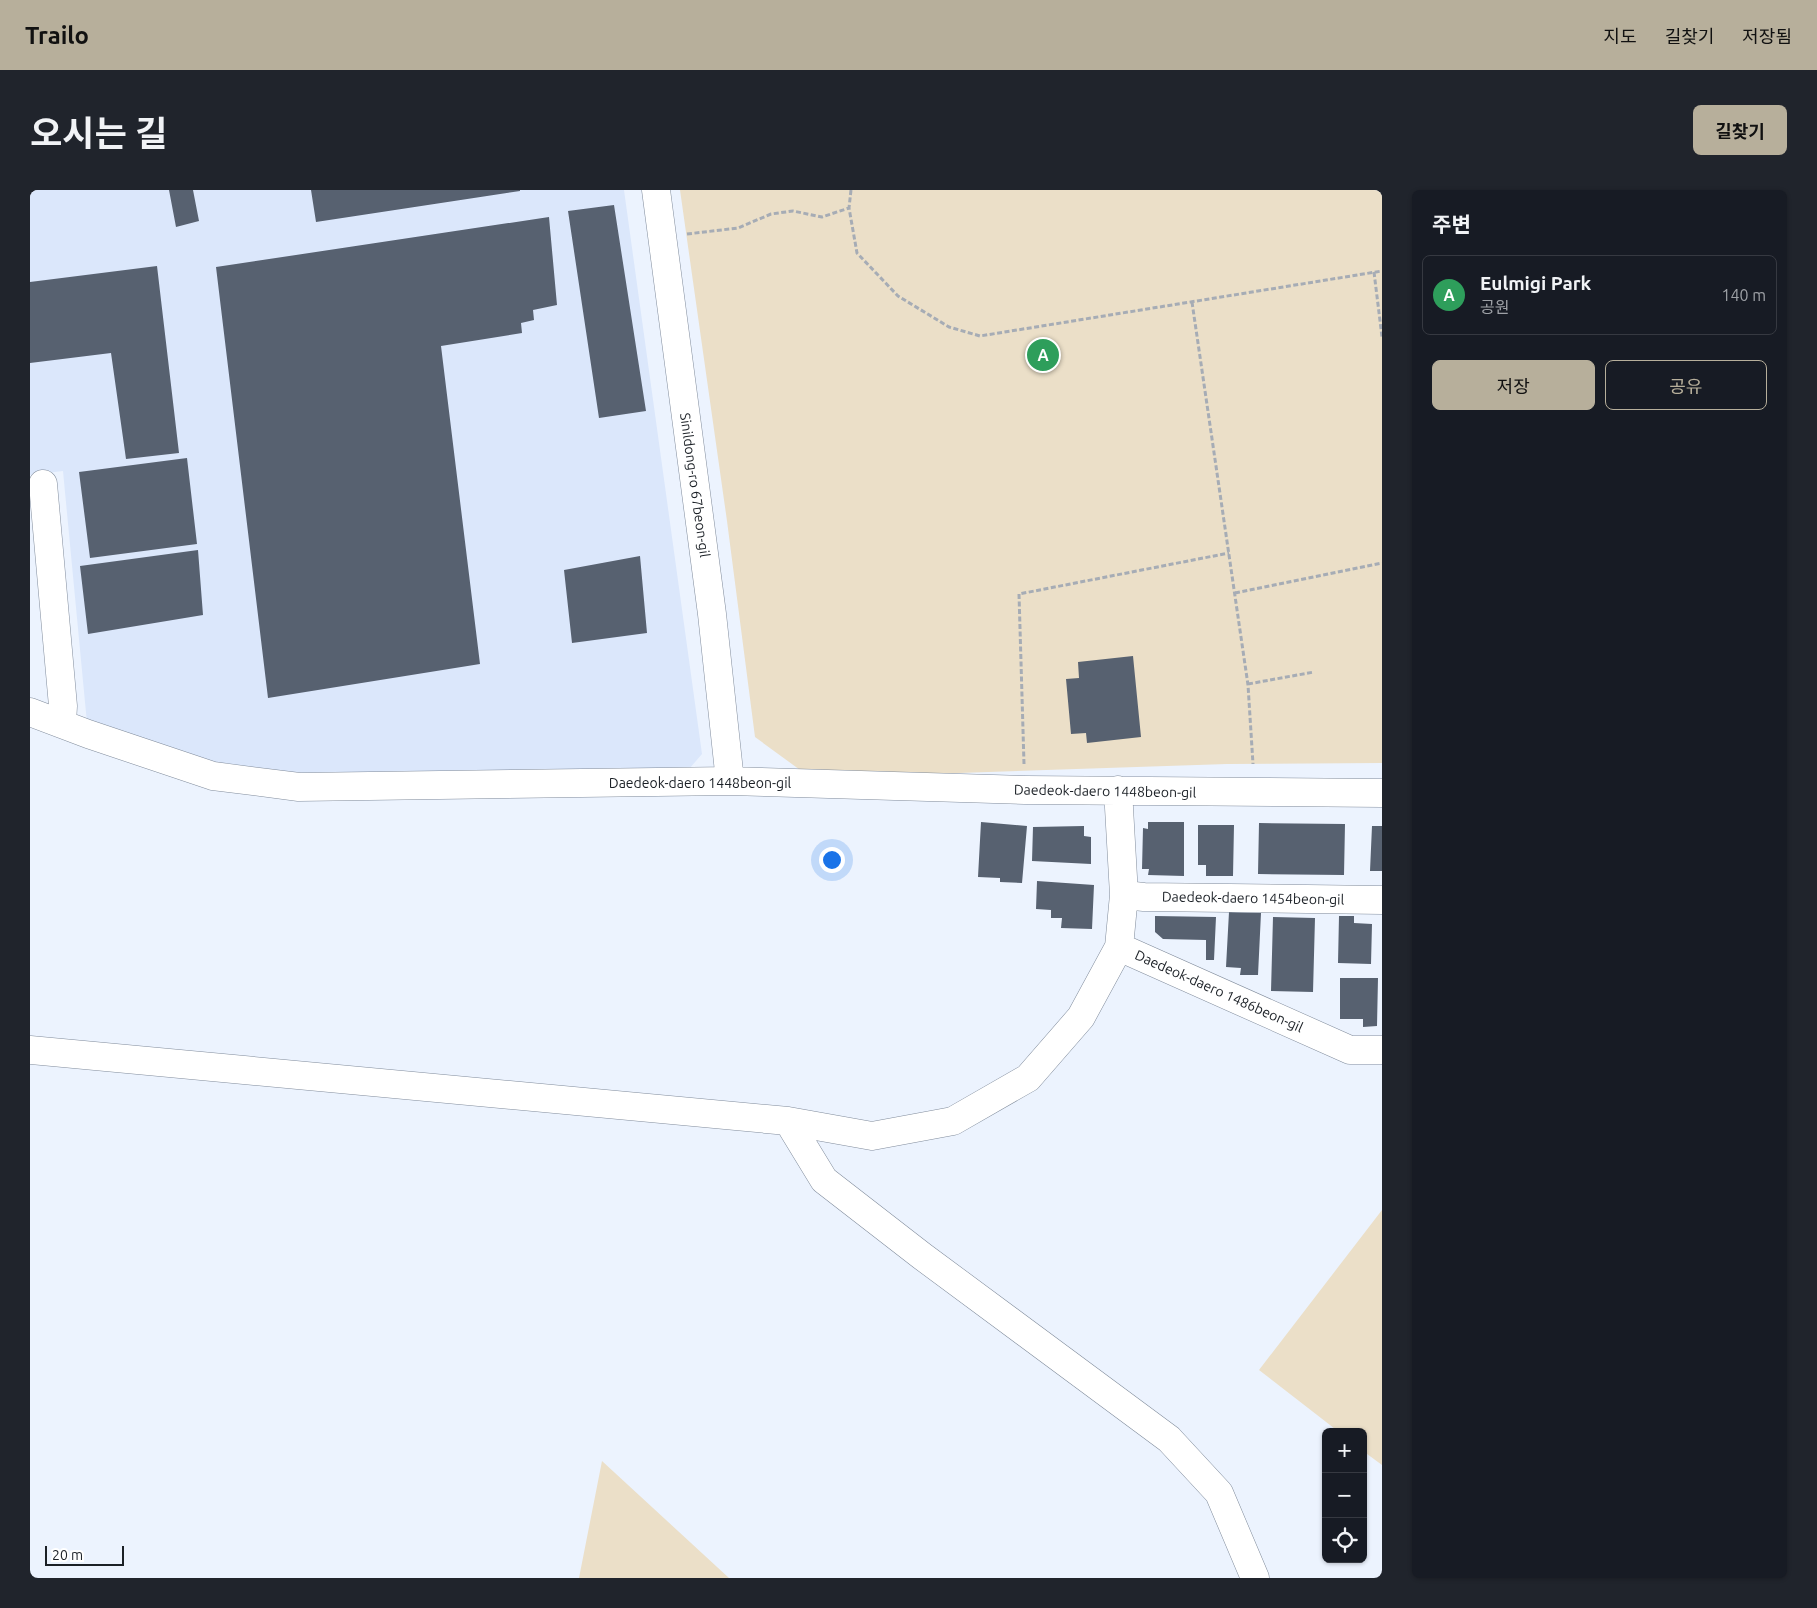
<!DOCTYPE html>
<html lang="ko">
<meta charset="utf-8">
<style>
body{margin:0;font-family:Ubuntu,"Noto Sans KR",sans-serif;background:#20242c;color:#f1f3f6}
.controls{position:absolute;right:15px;bottom:15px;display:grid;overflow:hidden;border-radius:8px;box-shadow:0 1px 4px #0004}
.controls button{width:45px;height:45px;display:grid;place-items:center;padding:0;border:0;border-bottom:1px solid #363941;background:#171b24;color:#f1f3f6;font:25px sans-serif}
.scale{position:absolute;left:15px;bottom:12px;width:79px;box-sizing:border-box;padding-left:5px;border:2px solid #1b2026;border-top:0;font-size:14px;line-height:18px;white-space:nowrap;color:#1b2026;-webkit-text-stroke:4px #fff;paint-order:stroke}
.you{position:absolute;left:801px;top:669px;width:18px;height:18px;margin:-12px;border:4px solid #fff;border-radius:50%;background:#1a73e8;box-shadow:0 0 0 8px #1a73e833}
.badge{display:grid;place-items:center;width:32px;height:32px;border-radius:50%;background:#b7af9b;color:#fff;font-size:16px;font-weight:700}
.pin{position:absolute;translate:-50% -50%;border:2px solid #fff;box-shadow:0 1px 5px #0006}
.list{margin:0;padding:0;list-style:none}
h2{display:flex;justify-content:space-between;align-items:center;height:65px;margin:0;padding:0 20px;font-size:21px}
h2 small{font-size:16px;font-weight:400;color:#9ea1a6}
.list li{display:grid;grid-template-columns:32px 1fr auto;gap:15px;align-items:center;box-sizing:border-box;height:80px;margin:0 10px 10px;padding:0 10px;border:1px solid #363941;border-radius:8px}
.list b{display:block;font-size:19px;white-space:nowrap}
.list p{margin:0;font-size:16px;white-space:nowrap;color:#9ea1a6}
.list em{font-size:16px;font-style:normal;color:#9ea1a6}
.actions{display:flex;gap:10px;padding:15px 20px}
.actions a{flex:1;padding:11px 0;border:1px solid #b7af9b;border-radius:8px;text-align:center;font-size:18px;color:#b7af9b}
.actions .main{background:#b7af9b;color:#111}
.icon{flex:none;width:28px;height:28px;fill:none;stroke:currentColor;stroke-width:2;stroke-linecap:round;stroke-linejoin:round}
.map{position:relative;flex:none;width:1352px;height:1388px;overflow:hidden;border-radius:8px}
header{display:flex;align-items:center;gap:30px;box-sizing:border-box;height:70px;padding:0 25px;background:#b7af9b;color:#111}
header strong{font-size:24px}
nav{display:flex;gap:28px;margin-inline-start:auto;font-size:18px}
.intro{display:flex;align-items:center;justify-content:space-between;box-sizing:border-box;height:120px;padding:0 30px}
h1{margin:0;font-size:35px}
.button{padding:12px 22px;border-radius:8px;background:#b7af9b;color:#111;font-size:18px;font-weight:700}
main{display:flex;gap:30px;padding:0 30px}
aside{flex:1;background:#171b24;border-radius:8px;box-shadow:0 1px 4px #0004}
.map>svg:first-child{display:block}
</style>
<header>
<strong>Trailo</strong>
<nav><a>지도</a><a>길찾기</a><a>저장됨</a></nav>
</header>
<div class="intro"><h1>오시는 길</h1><a class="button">길찾기</a></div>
<main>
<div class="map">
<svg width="1352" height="1388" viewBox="0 0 1352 1388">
<rect width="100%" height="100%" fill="#ecf3fe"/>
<path fill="#dbe7fb" d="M0,0H594L672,564L653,586L215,582L57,533L33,281L0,285Z"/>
<path fill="#ebdfc8" d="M650,0H1352V573L1197,574L781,588L725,547L697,331Z
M1352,1020V1275L1333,1261V1242H1309L1229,1180Z
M572,1271L699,1388H549Z"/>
<path fill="#576170" d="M139,0H163L169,31L146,37Z
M281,0H490V1L286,32Z
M584,15L616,221L569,228L538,21Z
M519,27L527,115L503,120L504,130L491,133L492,143L411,156L450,474L238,508L186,77Z
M127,76L149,263L96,269L81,163L0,173V92Z
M157,268L167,354L60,368L49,282Z
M168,360L173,425L58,444L50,376Z
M610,366L617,443L542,453L534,380Z
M1103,466L1111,547L1057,553L1056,543L1041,544L1036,489L1049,488L1048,472Z
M951,632L997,636L992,693L970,692V688L948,687Z
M1118,632H1154V686L1118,685L1119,679H1112L1113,638L1118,639Z
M1229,633L1315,634L1314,685L1228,684Z
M1168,635H1204L1203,686H1176V675H1168Z
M1054,636V646L1061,647V674L1002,671L1003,637Z
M1342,636H1352V681H1340Z
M1007,691L1064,695L1062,739L1031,738L1032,728H1021V720L1006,719Z
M1199,722L1231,723L1228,785H1210L1211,778L1196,777Z
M1125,726L1186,727L1184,770H1176V750L1133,749L1125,742Z
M1309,726H1324V733L1342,734L1341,774L1308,773Z
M1243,727L1285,728L1283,802L1241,801Z
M1310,788H1348L1347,836L1333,837V829H1310Z"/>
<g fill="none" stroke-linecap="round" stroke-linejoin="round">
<defs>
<path id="minor" d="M626,0L682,424L700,591
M13,294L33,516L32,533
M0,522L58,544L183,586L269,597L700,591L995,600L1352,603
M1088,600L1094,705L1089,757L1320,860H1352
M1094,705L1114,707L1352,710
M0,860L758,931L842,946L923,931L998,888L1051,827L1089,757
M758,931L794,990L892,1066L1139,1249L1189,1303L1225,1388"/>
</defs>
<use href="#minor" stroke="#818c9c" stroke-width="29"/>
<path stroke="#a6acb5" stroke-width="3" stroke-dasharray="5 2.5" stroke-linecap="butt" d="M821,0L819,18L827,63L868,106L919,137L950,146L1352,81
M657,44L708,38L741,24L763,21L792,27L819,18
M1344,82L1352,147
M1162,112L1218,495L1223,574
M1205,403L1352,373
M1218,494L1284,482
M994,574L989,404L1199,363"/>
<use href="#minor" stroke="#fff" stroke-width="28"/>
</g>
<g text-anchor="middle" stroke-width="5" stroke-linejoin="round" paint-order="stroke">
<g font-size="14" fill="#1b2026" stroke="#fff">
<text transform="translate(665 295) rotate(82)" y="5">Sinildong-ro 67beon-gil</text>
<text x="670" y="598">Daedeok-daero 1448beon-gil</text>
<text transform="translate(1075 601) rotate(1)" y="5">Daedeok-daero 1448beon-gil</text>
<text transform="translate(1223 708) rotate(1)" y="5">Daedeok-daero 1454beon-gil</text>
<text transform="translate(1189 801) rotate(24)" y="5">Daedeok-daero 1486beon-gil</text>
</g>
</g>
</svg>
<div class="controls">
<button>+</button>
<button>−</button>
<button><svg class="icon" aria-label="locate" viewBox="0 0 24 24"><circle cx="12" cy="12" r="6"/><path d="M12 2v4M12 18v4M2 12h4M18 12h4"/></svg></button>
</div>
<div class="scale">20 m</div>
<div class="you"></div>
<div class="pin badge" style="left:1013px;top:165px;background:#2e9e5b">A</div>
</div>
<aside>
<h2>주변<small></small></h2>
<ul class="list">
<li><span class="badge" style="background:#2e9e5b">A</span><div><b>Eulmigi Park</b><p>공원</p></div><em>140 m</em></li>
</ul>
<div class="actions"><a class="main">저장</a><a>공유</a></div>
</aside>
</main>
